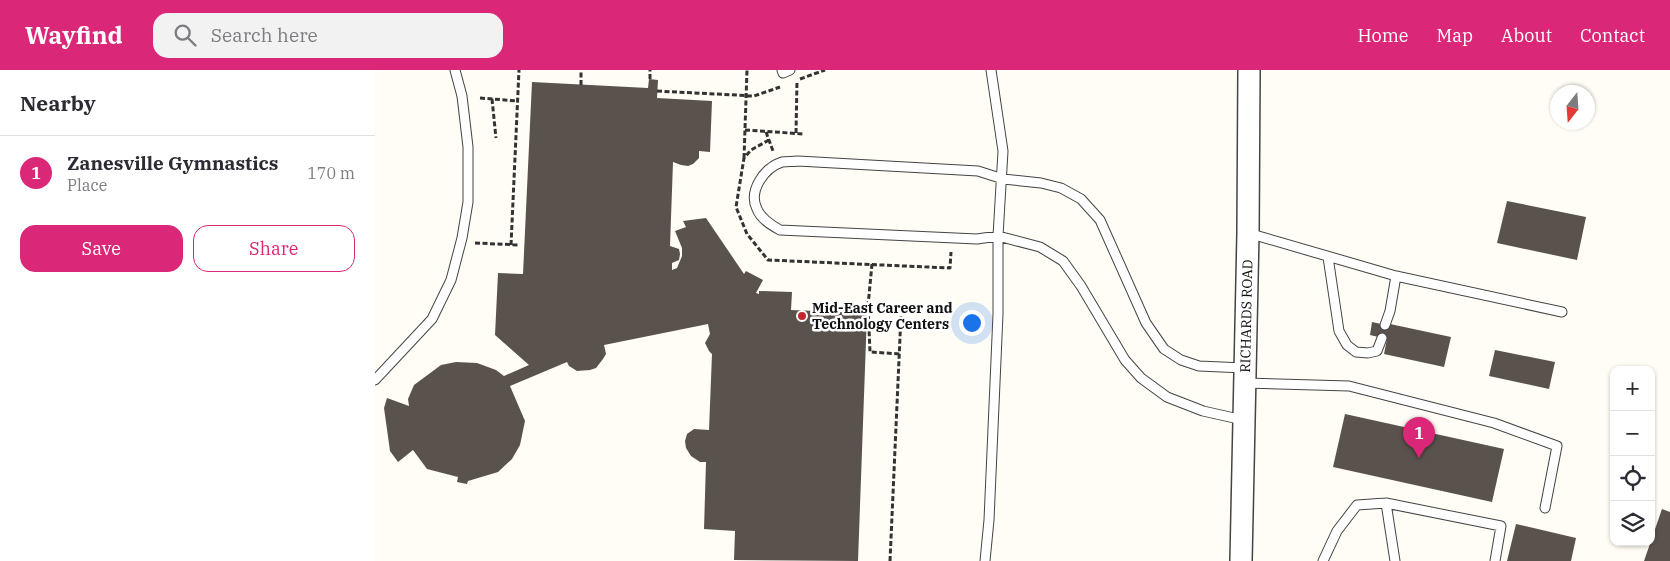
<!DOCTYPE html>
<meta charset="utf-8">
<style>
body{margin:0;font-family:"IBM Plex Serif",serif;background:#f2f2f3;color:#2b2b33}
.controls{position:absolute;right:15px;bottom:15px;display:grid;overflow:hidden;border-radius:10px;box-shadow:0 1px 4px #0004}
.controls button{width:45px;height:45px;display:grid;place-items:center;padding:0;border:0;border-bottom:1px solid #e1e1e2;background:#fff;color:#2b2b33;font:25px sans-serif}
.compass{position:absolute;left:1175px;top:15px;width:45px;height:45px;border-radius:50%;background:#fff;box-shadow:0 1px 4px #0004;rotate:197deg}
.you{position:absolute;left:596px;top:252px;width:18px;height:18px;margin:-12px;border:4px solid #fff;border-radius:50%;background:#1a73e8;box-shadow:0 0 0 8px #1a73e833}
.badge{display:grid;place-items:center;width:32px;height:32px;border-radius:50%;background:#db2777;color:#fff;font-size:16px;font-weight:700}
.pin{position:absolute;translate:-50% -41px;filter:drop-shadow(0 1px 2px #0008)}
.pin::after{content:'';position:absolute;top:26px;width:18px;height:15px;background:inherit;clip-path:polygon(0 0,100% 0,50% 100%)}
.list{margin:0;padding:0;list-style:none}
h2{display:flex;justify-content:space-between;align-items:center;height:65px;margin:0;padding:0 20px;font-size:21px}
h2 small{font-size:16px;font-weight:400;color:#7c7c81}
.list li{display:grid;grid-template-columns:32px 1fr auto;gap:15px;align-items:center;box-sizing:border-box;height:75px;padding:0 20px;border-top:1px solid #e1e1e2}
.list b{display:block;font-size:19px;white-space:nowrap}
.list p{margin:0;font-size:16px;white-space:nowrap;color:#7c7c81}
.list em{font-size:16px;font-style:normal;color:#7c7c81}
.actions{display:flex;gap:10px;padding:15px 20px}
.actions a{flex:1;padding:11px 0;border:1px solid #db2777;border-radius:15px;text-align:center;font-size:18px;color:#db2777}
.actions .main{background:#db2777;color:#fff}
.icon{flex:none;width:28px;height:28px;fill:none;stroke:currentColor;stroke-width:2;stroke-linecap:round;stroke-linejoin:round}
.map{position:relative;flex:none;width:1295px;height:491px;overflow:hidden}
header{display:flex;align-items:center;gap:30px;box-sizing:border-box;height:70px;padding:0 25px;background:#db2777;color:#fff}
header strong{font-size:24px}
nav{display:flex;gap:28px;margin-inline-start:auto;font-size:18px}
.search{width:350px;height:45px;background:#f2f2f3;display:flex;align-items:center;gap:12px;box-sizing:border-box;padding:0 18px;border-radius:15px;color:#7c7c81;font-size:19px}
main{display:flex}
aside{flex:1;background:#fff}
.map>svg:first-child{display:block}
</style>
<header>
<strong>Wayfind</strong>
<div class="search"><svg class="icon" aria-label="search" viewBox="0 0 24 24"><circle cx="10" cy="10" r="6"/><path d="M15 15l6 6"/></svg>Search here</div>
<nav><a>Home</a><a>Map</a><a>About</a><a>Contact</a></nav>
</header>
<main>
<aside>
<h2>Nearby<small></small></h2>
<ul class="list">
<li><span class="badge">1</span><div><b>Zanesville Gymnastics</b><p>Place</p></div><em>170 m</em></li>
</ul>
<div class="actions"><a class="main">Save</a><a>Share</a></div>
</aside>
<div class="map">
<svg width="1295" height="491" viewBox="0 0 1295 491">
<rect width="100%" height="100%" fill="#fffdf5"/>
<path fill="#5a524d" d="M274,9L283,10L282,28L337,31L335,82L324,81V88L318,94L313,96L306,95L298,92L295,176L304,179L305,184L304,190L297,193V200L302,198L307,186V178L300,161L311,157L308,151L331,148L369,204L371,201L388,210L381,223L384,224V221L417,222L416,240L492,243L483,491L359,490L360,461L329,459L331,392H325L316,386L311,378L310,371L312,364L319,359L334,360L337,284L334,281L330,273L335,264L333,254L229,275L231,284L228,289L221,298L215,300L202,301L194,296L192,292L135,316L150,351L145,375L137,389L123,402L93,411L92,414L82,412L83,407L52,399L38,380L23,392L15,381L9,338L12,328L34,336L33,329L39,315L66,295L81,292L102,293L121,300L129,306L154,295L120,265L123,203L148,204L157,12L273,18Z
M1132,131L1211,147L1202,190L1122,173Z
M997,252L1015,256V254L1076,267L1069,297L1009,284L1012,269L995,265Z
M1120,280L1180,292L1174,319L1114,306Z
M970,344L1129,379L1117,432L958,397Z
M1287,439L1295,442V491H1269Z
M1141,454L1201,468L1196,491H1132Z"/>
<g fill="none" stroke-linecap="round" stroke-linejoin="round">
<defs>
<path id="service" d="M407,0L408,3L415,0
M873,163L1021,206L1187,242
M953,187L964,261L972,275L981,282L993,283L1002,281L1007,268
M1010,255L1015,241L1021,206
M0,310L57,249L76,210L87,168L93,132V77L87,26L80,0
M869,313L974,316L1119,353L1182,376L1170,438
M868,350L828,341L792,327L766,308L750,290L706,216L688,191L665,177L623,166L602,169L405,160C396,155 386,149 382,139C373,121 389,98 407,92C412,91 418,92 423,91L603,101L628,109L666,113L686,118L706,129L725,150L771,253L789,279L806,290L824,296L869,298
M1011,433L1020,491
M610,491L614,450L623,244V166L628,81L616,0
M948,491L962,461L982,435L1011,433L1126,456L1120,491"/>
<g id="tertiary">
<path id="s1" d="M866,491L873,163L874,0"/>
</g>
</defs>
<use href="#service" stroke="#444" stroke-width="11"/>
<use href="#tertiary" stroke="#444" stroke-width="24"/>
<path stroke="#333" stroke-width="3" stroke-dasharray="5 2.5" stroke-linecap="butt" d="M275,9V0
M425,9L450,0
M206,15V0
M282,21L379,26L405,17
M105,28L142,31
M117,29L121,68
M370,60L429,64
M391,62L398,81
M421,63L422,11
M394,70L376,80L369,88L361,137L372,164L393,190L575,198L576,182
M369,88L372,0
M100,173L144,175
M136,175L144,0
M497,194L493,236L495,282L525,284
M515,491L526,245"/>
<use href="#service" stroke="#fff" stroke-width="9"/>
<use href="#tertiary" stroke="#fff" stroke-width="21"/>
</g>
<circle fill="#c4262e" stroke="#fff" stroke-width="2" cx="427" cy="246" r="5"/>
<g text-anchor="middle" stroke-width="5" stroke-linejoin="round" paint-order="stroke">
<g font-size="14" font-weight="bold" fill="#111" stroke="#fff" text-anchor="start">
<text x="437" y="243">Mid-East Career and<tspan x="437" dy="16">Technology Centers</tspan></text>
</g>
<g font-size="14" fill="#111" stroke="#fff">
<text dy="5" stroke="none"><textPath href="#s1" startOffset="245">RICHARDS ROAD</textPath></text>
</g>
</g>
</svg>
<div class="controls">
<button>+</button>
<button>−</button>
<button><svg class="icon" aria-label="locate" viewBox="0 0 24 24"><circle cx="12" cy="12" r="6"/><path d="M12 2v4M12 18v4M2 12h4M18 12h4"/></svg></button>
<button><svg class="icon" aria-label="layers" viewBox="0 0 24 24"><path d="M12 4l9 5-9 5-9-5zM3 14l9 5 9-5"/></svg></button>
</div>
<svg class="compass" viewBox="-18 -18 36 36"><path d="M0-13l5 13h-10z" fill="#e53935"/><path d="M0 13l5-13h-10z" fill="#7c7c81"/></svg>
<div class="you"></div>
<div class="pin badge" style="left:1044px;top:388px">1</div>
</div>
</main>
